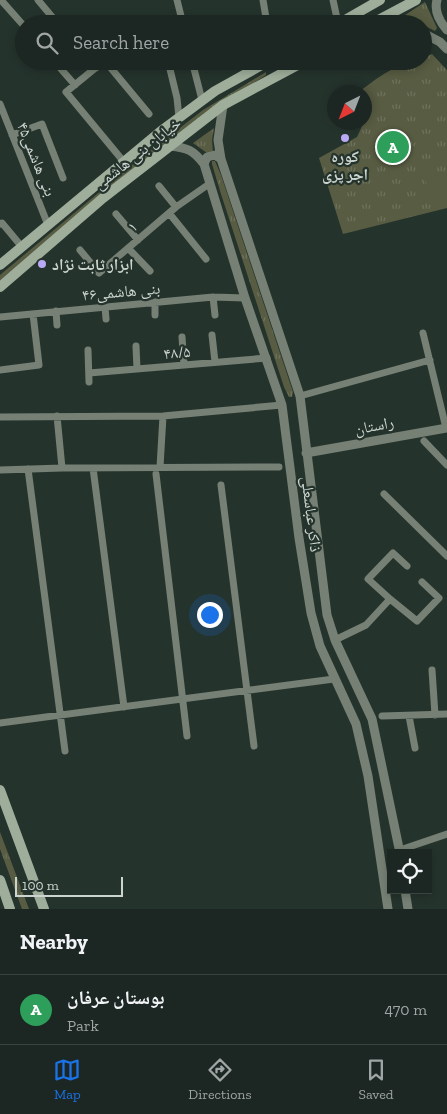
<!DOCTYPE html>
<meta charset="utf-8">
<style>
body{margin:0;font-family:"Zilla Slab","Noto Naskh Arabic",serif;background:#29322f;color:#f1f3f6}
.controls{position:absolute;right:15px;bottom:15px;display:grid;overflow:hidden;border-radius:0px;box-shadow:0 2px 8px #0003}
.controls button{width:45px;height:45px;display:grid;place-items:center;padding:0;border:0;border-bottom:1px solid #3a4340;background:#1c2622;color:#f1f3f6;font:25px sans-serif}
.compass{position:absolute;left:327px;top:85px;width:45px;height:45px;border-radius:50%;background:#1c2622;box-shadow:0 2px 8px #0003;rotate:222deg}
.scale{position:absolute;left:15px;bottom:12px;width:108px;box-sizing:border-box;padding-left:5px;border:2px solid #cbd4cf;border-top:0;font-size:14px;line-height:18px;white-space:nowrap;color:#cbd4cf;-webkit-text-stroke:4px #25332d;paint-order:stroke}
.you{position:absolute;left:209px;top:614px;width:18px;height:18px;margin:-12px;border:4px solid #fff;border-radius:50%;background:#1a73e8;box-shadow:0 0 0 8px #1a73e833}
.badge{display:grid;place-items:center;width:32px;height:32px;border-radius:50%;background:#1a73e8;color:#fff;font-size:16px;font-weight:700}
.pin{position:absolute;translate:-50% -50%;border:2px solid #fff;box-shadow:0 1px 5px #0006}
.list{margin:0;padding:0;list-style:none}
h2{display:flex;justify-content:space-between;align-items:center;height:65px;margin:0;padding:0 20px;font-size:21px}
h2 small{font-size:16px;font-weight:400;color:#a0a5a5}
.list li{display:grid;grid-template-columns:32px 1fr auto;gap:15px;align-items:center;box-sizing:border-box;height:70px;padding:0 20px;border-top:1px solid #3a4340}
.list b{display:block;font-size:19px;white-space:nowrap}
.list p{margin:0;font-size:16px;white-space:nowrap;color:#a0a5a5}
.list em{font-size:16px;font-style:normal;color:#a0a5a5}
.icon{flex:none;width:28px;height:28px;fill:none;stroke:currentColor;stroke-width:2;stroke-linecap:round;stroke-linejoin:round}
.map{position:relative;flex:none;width:447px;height:909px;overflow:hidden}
.search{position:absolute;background:#1c2622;box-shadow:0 2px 8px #0003;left:15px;right:15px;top:15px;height:55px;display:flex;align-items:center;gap:12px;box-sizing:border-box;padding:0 18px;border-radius:28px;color:#a0a5a5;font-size:19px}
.sheet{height:135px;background:#1c2622}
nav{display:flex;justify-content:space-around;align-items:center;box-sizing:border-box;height:70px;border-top:1px solid #3a4340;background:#1c2622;font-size:14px;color:#a0a5a5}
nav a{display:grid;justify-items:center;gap:2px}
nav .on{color:#1a73e8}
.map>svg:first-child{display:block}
</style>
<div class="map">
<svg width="447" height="909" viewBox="0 0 447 909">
<defs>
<pattern id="grass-tufts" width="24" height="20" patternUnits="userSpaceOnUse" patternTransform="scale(1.25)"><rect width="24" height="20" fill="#585c42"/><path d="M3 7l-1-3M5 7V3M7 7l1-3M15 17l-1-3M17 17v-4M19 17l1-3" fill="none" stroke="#6f725c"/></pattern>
</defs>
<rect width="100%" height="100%" fill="#25332d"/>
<path fill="url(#grass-tufts)" d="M425,2L437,28L435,31L423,25V24L413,20L399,19Z
M432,54L447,70V208L343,234L319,158L357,137L364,122V92H359C377,78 399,61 423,61V58Z
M266,72V75L217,107L0,281V275L127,169L203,110Z
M214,128L212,140L213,153L210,152L207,153L193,143Z
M212,161H215L221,175L293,392L292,397H289L284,387L221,194L212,164Z
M0,832L29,909H22L0,849Z"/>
<path fill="#585c42" d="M447,172V205L435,209L425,179Z"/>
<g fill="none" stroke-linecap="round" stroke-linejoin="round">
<path stroke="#768074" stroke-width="7" d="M1,0L24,26
M38,0L58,24
M177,0L183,24
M263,0L267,24
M333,0L338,23
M54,61L75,85
M91,61L96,68
M104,61L66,92L124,162
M105,61L149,114
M168,61L177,98L179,118
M192,61L202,100
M0,104L48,225
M12,135L42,124L63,178
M159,186L176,207
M169,213L206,259
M116,214L138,240
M0,224L2,223L22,247
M128,248L150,271
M80,250L99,273L176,207L209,184
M213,297L215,315
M155,302V315
M105,307L106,319
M56,311L57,325
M0,317L213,297L245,298
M423,333L446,428
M212,335L215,362
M182,337L184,365
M136,346L137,369
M88,350L89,382
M0,370L39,365L33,314
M89,373L267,358
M300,396L430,360
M57,416L62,468
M0,417L163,416L282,405
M424,441L447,465
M160,467L163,416
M93,468L124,707
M28,469L65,751
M0,470L62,468L279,467
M156,474L187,736
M221,485L254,746
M384,494L447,556
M390,599L368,579L393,553L407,566
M335,640L366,625L390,599L417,621L439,598L422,582
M432,670L435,715
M382,716L447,714
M409,716L415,748
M0,723L334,679
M400,850L447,834"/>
<path stroke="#768074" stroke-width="9" d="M437,0C434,11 440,22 447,30
M423,33L440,42L447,49
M223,105L218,140L221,159L300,396L327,615L335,640L372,719L400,853
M170,146C188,148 193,150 204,164L245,298L282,405L299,538L311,613L320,646L356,724L368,776L388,909
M204,164L207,157L215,155L221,159
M306,453L447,428
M405,890L408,909"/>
<path stroke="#9eae9b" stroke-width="10" d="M338,24L380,0
M371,24L416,0
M0,265L161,131L215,91L269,61
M0,287L103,198L223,105L305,61
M0,790L44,909
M0,880L10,909"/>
</g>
<g fill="#baaaf6" stroke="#25332d" stroke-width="2">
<circle cx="345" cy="138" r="5"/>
<circle cx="42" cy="264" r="5"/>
</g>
<g text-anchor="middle" stroke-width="4.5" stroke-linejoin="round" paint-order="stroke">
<g font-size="16" fill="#cbd4cf" stroke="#25332d">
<text transform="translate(137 153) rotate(-38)" y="6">خیابان بنی هاشمی</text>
<text transform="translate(37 159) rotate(68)" y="6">بنی هاشمی۴۵</text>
<text transform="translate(132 226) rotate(-40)" y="6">۱</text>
<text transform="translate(121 291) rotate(-5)" y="6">بنی هاشمی۴۶</text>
<text transform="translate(177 352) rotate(-5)" y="6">۴۸/۵</text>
<text transform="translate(374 425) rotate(-11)" y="6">راستان</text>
<text transform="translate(312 514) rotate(83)" y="6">ذاکر عباسعلی</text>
</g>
<g font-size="16" font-weight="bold" fill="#cbd4cf" stroke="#25332d">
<text x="345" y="162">کوره<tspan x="345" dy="18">اجر پزی</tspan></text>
<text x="52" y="270" text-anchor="start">ابزار ثابت نژاد</text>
</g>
</g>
</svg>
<div class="controls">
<button><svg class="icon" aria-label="locate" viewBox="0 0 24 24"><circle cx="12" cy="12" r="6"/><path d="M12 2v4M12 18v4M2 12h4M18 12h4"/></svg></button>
</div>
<svg class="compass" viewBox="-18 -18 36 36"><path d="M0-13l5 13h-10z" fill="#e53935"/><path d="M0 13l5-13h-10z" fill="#a0a5a5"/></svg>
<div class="scale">100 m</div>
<div class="you"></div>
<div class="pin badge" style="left:393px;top:147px;background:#2e9e5b">A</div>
<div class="search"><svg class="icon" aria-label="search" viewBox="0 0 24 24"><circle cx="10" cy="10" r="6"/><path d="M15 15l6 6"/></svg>Search here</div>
</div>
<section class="sheet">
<h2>Nearby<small></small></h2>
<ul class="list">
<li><span class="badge" style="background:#2e9e5b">A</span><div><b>بوستان عرفان</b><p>Park</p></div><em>470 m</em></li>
</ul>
</section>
<nav>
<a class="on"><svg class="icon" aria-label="map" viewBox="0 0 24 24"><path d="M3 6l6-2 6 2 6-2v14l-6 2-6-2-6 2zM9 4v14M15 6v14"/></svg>Map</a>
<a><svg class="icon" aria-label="directions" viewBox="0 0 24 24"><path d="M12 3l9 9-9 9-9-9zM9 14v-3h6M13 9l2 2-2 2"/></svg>Directions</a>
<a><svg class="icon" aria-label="saved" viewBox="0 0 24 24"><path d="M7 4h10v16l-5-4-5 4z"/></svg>Saved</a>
</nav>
